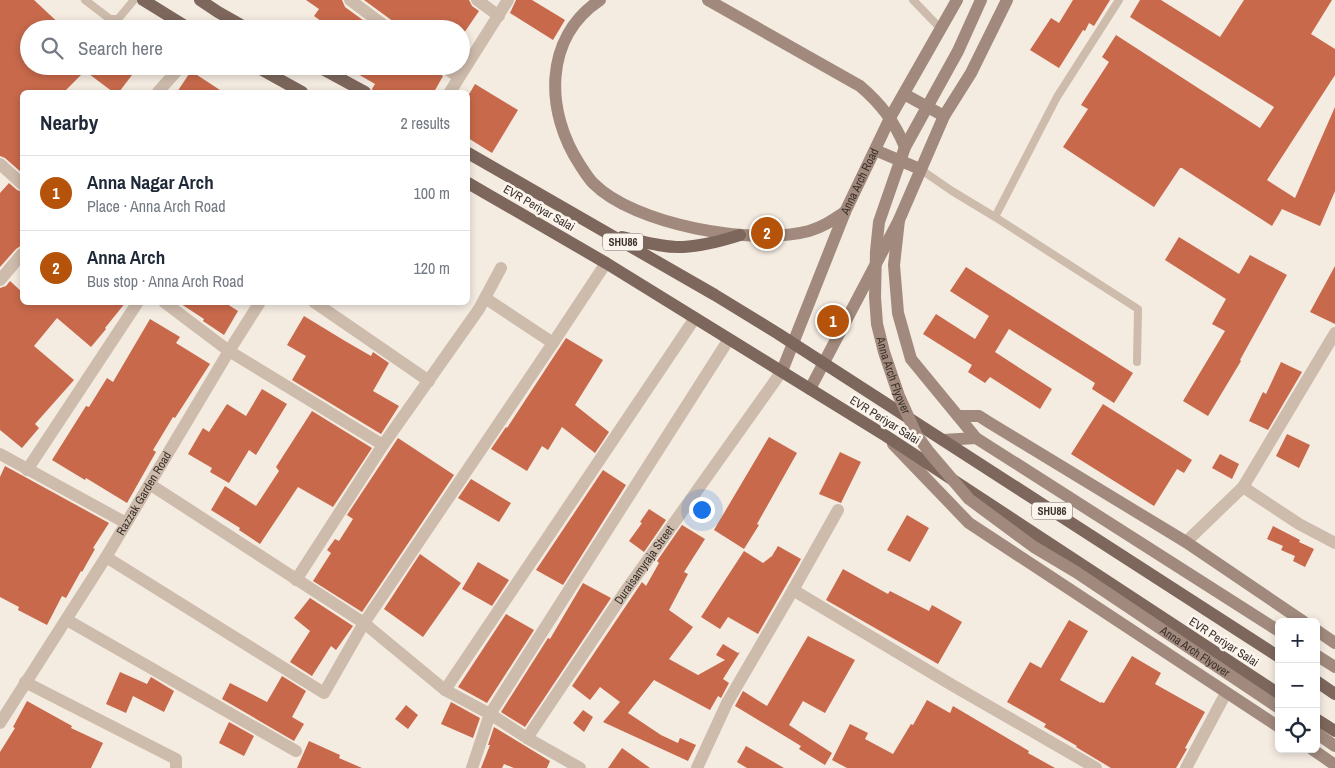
<!DOCTYPE html>
<meta charset="utf-8">
<style>
body{margin:0;font-family:"Archivo Narrow",sans-serif;background:#f6f6f7;color:#1f2937}
.controls{position:absolute;right:15px;bottom:15px;display:grid;overflow:hidden;border-radius:8px;box-shadow:0 2px 8px #0003}
.controls button{width:45px;height:45px;display:grid;place-items:center;padding:0;border:0;border-bottom:1px solid #e0e1e3;background:#fff;color:#1f2937;font:25px sans-serif}
.you{position:absolute;left:701px;top:509px;width:18px;height:18px;margin:-12px;border:4px solid #fff;border-radius:50%;background:#1a73e8;box-shadow:0 0 0 8px #1a73e833}
.badge{display:grid;place-items:center;width:32px;height:32px;border-radius:50%;background:#b45309;color:#fff;font-size:16px;font-weight:700}
.pin{position:absolute;translate:-50% -50%;border:2px solid #fff;box-shadow:0 1px 5px #0006}
.list{margin:0;padding:0;list-style:none}
h2{display:flex;justify-content:space-between;align-items:center;height:65px;margin:0;padding:0 20px;font-size:21px}
h2 small{font-size:16px;font-weight:400;color:#747a83}
.list li{display:grid;grid-template-columns:32px 1fr auto;gap:15px;align-items:center;box-sizing:border-box;height:75px;padding:0 20px;border-top:1px solid #e0e1e3}
.list b{display:block;font-size:19px;white-space:nowrap}
.list p{margin:0;font-size:16px;white-space:nowrap;color:#747a83}
.list em{font-size:16px;font-style:normal;color:#747a83}
.icon{flex:none;width:28px;height:28px;fill:none;stroke:currentColor;stroke-width:2;stroke-linecap:round;stroke-linejoin:round}
.map{position:relative;flex:none;width:1335px;height:768px;overflow:hidden}
.search{position:absolute;background:#fff;box-shadow:0 2px 8px #0003;left:20px;top:20px;width:450px;height:55px;display:flex;align-items:center;gap:12px;box-sizing:border-box;padding:0 18px;border-radius:28px;color:#747a83;font-size:19px}
.panel{position:absolute;background:#fff;box-shadow:0 2px 8px #0003;left:20px;top:90px;width:450px;height:215px;border-radius:8px}
.map>svg:first-child{display:block}
</style>
<div class="map">
<svg width="1335" height="768" viewBox="0 0 1335 768">
<rect width="100%" height="100%" fill="#f4ebe1"/>
<path fill="#c8694b" d="M0,0H34L65,29H29V66H139L119,92H113L85,71L64,92H22V173L5,158L0,156Z
M306,0H342L345,7L375,29H332L314,16L319,9Z
M364,0H469L472,6L479,11L464,33L461,29H458L451,24L447,29H397L394,22Z
M516,0H532L565,20L553,40L510,13Z
M1073,0H1110L1094,26L1089,23L1085,31L1083,30L1059,68L1030,50L1051,18L1059,23Z
M1140,0H1161L1220,37L1244,0H1332L1311,34L1335,49V75L1267,180L1295,198L1335,107V191L1320,226L1282,209L1272,226L1182,168H1180L1154,207L1063,147L1088,109L1081,105L1109,62L1102,57L1116,35L1260,128L1274,107L1130,17Z
M344,66H428L443,76L434,92H373L372,89L375,84Z
M191,71L223,92H177Z
M475,84L518,110L492,153L468,138V96Z
M9,183L17,190L22,192V245L16,249L0,267V193Z
M1179,237L1239,274L1250,255L1287,275L1240,360L1241,361L1208,416L1183,401L1225,331L1212,324L1226,299L1165,260Z
M1335,266V324L1310,312Z
M966,267L1133,373L1114,403L1092,389L1095,383L1009,329L995,352L1052,389L1040,409L990,377L985,383L968,372L972,365L923,334L936,314L975,339L989,316L950,291Z
M10,281L22,292V302H126L105,328L106,329L91,347L57,318L34,346L74,380L35,424L39,428L22,448L0,430V288L6,286Z
M178,302H224L238,311L224,335L203,321L204,319Z
M304,316L345,341L371,356L373,352L389,363L373,391L399,406L381,434L292,380L306,356L287,345Z
M150,319L180,337L176,343L210,364L175,418L173,417L153,450L156,452L127,503L86,478L85,480L52,460L86,406L89,407L107,378L113,382Z
M566,338L603,360L575,405L609,432L595,453L562,427L548,450L542,446L527,471L491,449L506,427L507,428Z
M1281,362L1302,372L1268,430L1249,421L1263,392L1266,394Z
M262,389L287,404L256,455L249,450L229,483L210,472L212,468L188,454L203,428L209,432L227,404L246,416Z
M1103,404L1192,460L1184,473L1177,469L1154,506L1071,454Z
M312,411L372,448L333,507L298,487L260,544L239,530L240,528L211,510L225,486L256,506L279,471L276,467Z
M1287,434L1310,445L1299,468L1276,456Z
M769,437L797,453L757,524L759,525L744,549L714,530Z
M398,438L454,475L362,612L313,581L331,553L327,550L335,539L339,541L353,519L347,515Z
M840,452L861,462L841,503L819,494Z
M1220,454L1239,464L1232,479L1212,468Z
M5,466L109,523L93,548L95,549L82,572L81,571L66,598L62,596L47,625L18,610L19,607L0,597V477Z
M603,470L626,485L563,585L536,570Z
M471,479L511,503L499,522L458,498Z
M649,509L666,520L644,552L629,541L642,523L640,522Z
M907,515L929,528L910,562L887,550Z
M682,525L705,539L684,572L688,574L669,610L693,627L669,659L698,675L725,660L716,655L723,644L738,653L740,652L723,679L729,683L721,698L718,696L710,710L654,680L628,713L661,735L678,743L680,738L696,745L688,761L603,722L620,702L600,687L590,700L572,686L642,582L646,586L659,563L657,561Z
M1273,526L1300,540L1299,542L1314,549L1305,567L1293,561L1295,556L1281,550L1283,546L1267,539Z
M778,546L801,559L758,634L728,617L720,629L701,617L744,551L763,563L772,556Z
M420,554L461,583L423,637L384,609Z
M478,562L509,580L492,606L462,589Z
M843,569L888,594L890,591L929,611L932,605L962,622L938,664L826,600Z
M583,583L611,598L525,727L501,712L548,638L550,639Z
M310,598L353,626L336,650L331,646L312,676L290,662L310,631L294,618Z
M506,614L534,630L487,703L458,687Z
M1069,620L1088,631L1060,680L1101,703V702L1104,703L1132,656L1161,673L1155,684L1205,712L1185,748L1187,749L1176,768H1111L1076,747L1077,746L1044,727L1046,724L1007,702L1030,662L1041,668Z
M808,636L855,660L825,713L803,701L789,725L832,753L825,765L799,749L801,746L735,706L743,691L767,706Z
M120,672L147,684L151,677L174,691L164,712L133,696L126,713L106,704Z
M282,676L306,691L292,717L304,724L294,741L222,699L230,683L267,702Z
M927,700L950,713L953,706L1029,751L1028,753L1055,768H847L832,760L850,724L868,733L865,739L893,754L911,724L913,725Z
M27,701L72,726L71,728L103,743L91,768H0V752L15,728L13,727Z
M451,702L480,718L473,738L441,724Z
M406,705L418,715L408,729L395,719Z
M583,710L593,717L584,732L573,723Z
M229,722L254,736L244,756L219,743Z
M494,727L550,761L547,768H514L504,764L502,768H481L490,745H488Z
M309,741L340,755L339,758L362,768H297Z
M746,746L784,768H747L737,762Z
M622,748L650,768H608Z"/>
<g fill="none" stroke-linecap="round" stroke-linejoin="round">
<path stroke="#cdbbac" stroke-width="8" d="M85,0L110,19H118L134,0
M913,0L941,29
M920,169L952,191L995,217L1057,97L1119,0
M995,217L1138,309L1137,362"/>
<g stroke="#cdbbac" stroke-width="12">
<path d="M350,0L389,29"/>
<path d="M477,0L499,16"/>
<path d="M443,66L458,77"/>
<path d="M158,92L181,66"/>
<path d="M450,92L508,0"/>
<path d="M0,164L22,184"/>
<path d="M0,280L22,254"/>
<path d="M485,298L553,343"/>
<path d="M164,302L229,351L383,445"/>
<path d="M314,302L429,381"/>
<path d="M0,454L126,523"/>
<path d="M27,470L138,302"/>
<path d="M151,485L364,623L445,690L490,714L527,738L580,768"/>
<path d="M1243,487L1299,524L1335,543"/>
<path d="M1186,542L1243,487L1335,333"/>
<path d="M106,557L324,693L364,623L553,343L606,263"/>
<path d="M296,580L383,445L479,309L501,268"/>
<path d="M793,590L838,510"/>
<path d="M67,620L296,751"/>
<path d="M25,682L176,759V768"/>
<path d="M445,690L695,318"/>
<path id="s1" d="M527,738L622,596L782,371"/>
<path d="M472,768L490,714L729,339"/>
<path d="M697,768L727,703L793,590L952,685L1096,768"/>
<path d="M1186,768L1226,693"/>
</g>
<path stroke="#cdbbac" stroke-width="12" id="s2" d="M0,723L106,557L229,351L260,302"/>
<g stroke="#a18a7d" stroke-width="12">
<path d="M600,0C543,38 545,112 580,165C584,171 588,178 593,183C634,225 753,246 809,231C823,227 833,220 845,212"/>
<path d="M904,94L944,116"/>
<path d="M875,150L920,169"/>
<path d="M899,220L894,265L898,313L911,359L976,438L1279,631"/>
<path id="s3" d="M782,371L845,212L891,116L957,0"/>
<path d="M810,389L899,220L944,116L971,73L1007,0"/>
<path d="M958,416H979L990,423L1186,542L1304,622"/>
<path d="M943,440L976,438"/>
<path d="M893,444L969,523L1279,727"/>
<path d="M1316,630L1335,643"/>
<path d="M1316,655L1335,667"/>
<path d="M1316,733L1335,746"/>
<path d="M1312,749L1335,765"/>
</g>
<path stroke="#7d675c" stroke-width="12" d="M143,0L190,29
M200,0L218,12L248,29
M255,66L302,92
M317,66L365,92
M468,153L715,295L777,333L1279,657
M468,183L606,263L886,436L1279,694
M622,237C641,241 663,248 683,247C703,246 721,241 740,235
M1316,681L1335,694
M1316,719L1335,731"/>
<g stroke="#a18a7d" stroke-width="12">
<path d="M708,0L860,86C881,104 894,121 905,147"/>
<path id="s4" d="M981,0L958,51L905,147L879,222L876,251L875,297L877,324L884,352L899,396L916,434L929,452L969,499L1034,547L1076,572L1279,708"/>
</g>
</g>
<g text-anchor="middle" stroke-width="5" stroke-linejoin="round" paint-order="stroke">
<g fill="#fbf5ee" stroke="#756b66" stroke-width="1">
<rect x="603" y="233.5" width="40" height="17" rx="4"/>
<rect x="1032" y="502.5" width="40" height="17" rx="4"/>
</g>
<g font-size="11" font-weight="bold" fill="#3b302b">
<text x="623" y="246">SHU86</text>
<text x="1052" y="515">SHU86</text>
</g>
<g font-size="12" fill="#3b302b" stroke="#fbf5ee">
<text dy="4" stroke="none"><textPath href="#s3" startOffset="205">Anna Arch Road</textPath></text>
<text transform="translate(539 208) rotate(30)" y="4">EVR Periyar Salai</text>
<text dy="4" stroke="none"><textPath href="#s4" startOffset="401">Anna Arch Flyover</textPath></text>
<text transform="translate(885 420) rotate(32)" y="4">EVR Periyar Salai</text>
<text dy="4" stroke="none"><textPath href="#s2" startOffset="271">Razzak Garden Road</textPath></text>
<text dy="4" stroke="none"><textPath href="#s1" startOffset="209">Duraisamyraja Street</textPath></text>
<text transform="translate(1224 642) rotate(33)" y="4">EVR Periyar Salai</text>
<text dy="4" stroke="none"><textPath href="#s4" startOffset="821">Anna Arch Flyover</textPath></text>
</g>
</g>
</svg>
<div class="controls">
<button>+</button>
<button>−</button>
<button><svg class="icon" aria-label="locate" viewBox="0 0 24 24"><circle cx="12" cy="12" r="6"/><path d="M12 2v4M12 18v4M2 12h4M18 12h4"/></svg></button>
</div>
<div class="you"></div>
<div class="pin badge" style="left:833px;top:321px">1</div>
<div class="pin badge" style="left:767px;top:233px">2</div>
<div class="search"><svg class="icon" aria-label="search" viewBox="0 0 24 24"><circle cx="10" cy="10" r="6"/><path d="M15 15l6 6"/></svg>Search here</div>
<section class="panel">
<h2>Nearby<small>2 results</small></h2>
<ul class="list">
<li><span class="badge">1</span><div><b>Anna Nagar Arch</b><p>Place · Anna Arch Road</p></div><em>100 m</em></li>
<li><span class="badge">2</span><div><b>Anna Arch</b><p>Bus stop · Anna Arch Road</p></div><em>120 m</em></li>
</ul>
</section>
</div>
